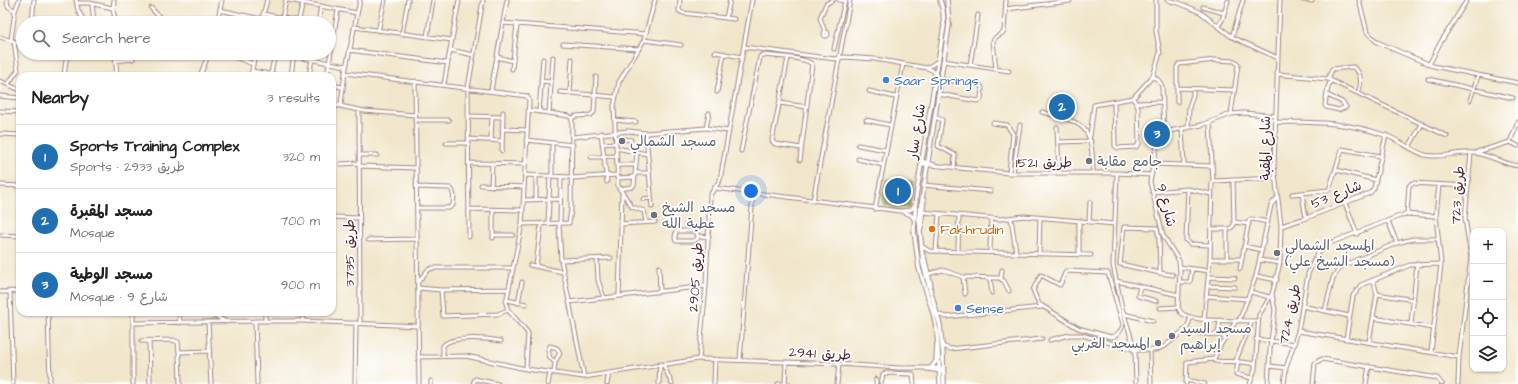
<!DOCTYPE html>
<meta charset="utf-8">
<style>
body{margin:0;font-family:"Architects Daughter","Playpen Sans Arabic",sans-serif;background:#f6f6f6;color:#202124}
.controls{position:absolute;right:12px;bottom:12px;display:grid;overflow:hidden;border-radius:8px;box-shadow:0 1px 3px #0004}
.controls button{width:36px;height:36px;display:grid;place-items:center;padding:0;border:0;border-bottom:1px solid #e0e0e0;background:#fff;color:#202124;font:20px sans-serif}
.you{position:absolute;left:751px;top:191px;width:14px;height:14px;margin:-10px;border:3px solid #fff;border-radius:50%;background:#1a73e8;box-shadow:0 0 0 6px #1a73e833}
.badge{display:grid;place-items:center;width:26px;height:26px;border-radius:50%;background:#1f6fb2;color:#fff;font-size:13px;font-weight:700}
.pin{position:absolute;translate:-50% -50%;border:2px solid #fff;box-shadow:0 1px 4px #0006}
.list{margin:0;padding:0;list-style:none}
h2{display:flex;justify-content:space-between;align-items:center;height:52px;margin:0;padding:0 16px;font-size:17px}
h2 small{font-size:13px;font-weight:400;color:#757577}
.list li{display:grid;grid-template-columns:26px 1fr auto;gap:12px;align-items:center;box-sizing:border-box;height:64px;padding:0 16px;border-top:1px solid #e0e0e0}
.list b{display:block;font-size:15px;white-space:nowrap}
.list p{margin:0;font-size:13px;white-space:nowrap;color:#757577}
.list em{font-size:13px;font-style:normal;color:#757577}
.icon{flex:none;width:22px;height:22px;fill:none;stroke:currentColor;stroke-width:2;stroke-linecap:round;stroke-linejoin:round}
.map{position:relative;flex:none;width:1518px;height:384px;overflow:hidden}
.search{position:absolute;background:#fff;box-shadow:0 1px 3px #0004;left:16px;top:16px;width:320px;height:44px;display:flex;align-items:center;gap:10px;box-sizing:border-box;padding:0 14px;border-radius:22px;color:#757577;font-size:15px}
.panel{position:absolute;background:#fff;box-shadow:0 1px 3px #0004;left:16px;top:72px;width:320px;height:244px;border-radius:12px}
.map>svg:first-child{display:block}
</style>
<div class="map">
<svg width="1518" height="384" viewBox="0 0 1518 384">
<rect width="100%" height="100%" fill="#fff"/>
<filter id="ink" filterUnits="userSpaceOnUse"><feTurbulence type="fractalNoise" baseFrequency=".025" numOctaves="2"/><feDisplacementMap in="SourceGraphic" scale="8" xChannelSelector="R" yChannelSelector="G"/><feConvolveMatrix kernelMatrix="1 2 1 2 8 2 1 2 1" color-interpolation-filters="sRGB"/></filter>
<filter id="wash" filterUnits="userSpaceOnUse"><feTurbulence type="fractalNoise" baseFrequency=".012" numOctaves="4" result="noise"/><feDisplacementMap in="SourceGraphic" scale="16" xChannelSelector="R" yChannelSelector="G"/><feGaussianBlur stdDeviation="0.9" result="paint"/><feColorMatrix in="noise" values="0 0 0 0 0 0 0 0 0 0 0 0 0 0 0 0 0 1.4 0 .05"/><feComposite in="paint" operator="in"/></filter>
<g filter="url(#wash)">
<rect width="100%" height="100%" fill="#f1e6cb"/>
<path fill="#a8be63" stroke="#796e47" d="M886,179L912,182L909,208L885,205L883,199Z"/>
</g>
<g filter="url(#ink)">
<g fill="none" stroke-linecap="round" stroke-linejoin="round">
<defs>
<path id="minor" d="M7,0L8,6L15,11
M76,0L78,10L85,23
M114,0L113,10L116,23
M288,0L357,13
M680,0L679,11L683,13L734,19
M839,0L846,1
M1167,0L1179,3L1200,12L1232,37L1278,58
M1303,0L1312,1
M1359,0L1367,32L1377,42L1433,66L1518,83
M77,3H89L113,8
M92,4L94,23
M1203,7L1224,13
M151,8L165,23
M1006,9L1070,1
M220,10L261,19
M263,14L309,23
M726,18L730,0
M298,22L303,3
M32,23L34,0
M217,23L222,0
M261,23L267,0
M281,23L286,0
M318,23L321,6
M503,23L646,34
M1218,26L1222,20L1228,1
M354,27L452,40
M378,31L385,0
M824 34a2 2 0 1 1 4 0a2 2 0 1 1-4 0Z
M825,32L820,18L826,4L833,0
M402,34L408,0
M0,37L23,45
M427,37L433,0
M1232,37L1243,0
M11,40L15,11L19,0
M644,40L681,45
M563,44L639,49
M744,47L835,59L844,57L875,59L927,68L932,70L936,75
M834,49L845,0
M349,50L448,63
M450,50L474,55
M715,52L742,57
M115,53L117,76
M225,53L253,64
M276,53L346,66
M497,57L513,61
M788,58L772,141L775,144L801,148
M115,61L133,59L134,53
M943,61L1009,71
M970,65L978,15
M1429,65L1439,45L1467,0
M927,68L938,61
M512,69L517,25
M996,69L993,41L996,37L1004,32L1006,0
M252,71L282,76
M345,73L527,96L529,100L522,224L506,303L508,310L528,333L526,369
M271,74L275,53
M1277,74L1328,79L1447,136
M64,76L67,53
M200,76L209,53
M251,76L255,53
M291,76L294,53
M309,76L313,53
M327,76L338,10
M1153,76L1159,81L1162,86L1164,133
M1328,79L1332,69L1353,67C1362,72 1362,85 1358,93
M1428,79L1513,98
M0,81L20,90
M415,81L419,384
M541,81L551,82
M8,84L18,70L14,41
M444,84L459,0
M332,85L342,87
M1177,88L1235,90
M491,90L507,0
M869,91L895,97
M560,92L615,97
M717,92L724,54
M570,93L572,59
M938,94L978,101L981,99L982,88L980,85L940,79
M1327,95L1342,102L1346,107L1339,110L1326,107L1325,105L1328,87L1331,80
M0,96L20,98
M1470,100L1478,76
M1114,102L1115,146L1118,148L1136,147L1139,144L1138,107L1133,98
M1177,102V67L1179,64L1215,60L1235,61L1238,65L1231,114
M780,103L807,107
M1138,103L1163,102
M340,106L364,111L415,115
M332,109L341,104L345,73L360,0
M359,110L360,323
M0,111L20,112
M539,112L543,59
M1042,112C1086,124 1092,124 1093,172
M549,113L553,57
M468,116L503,117
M935,117L942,120L938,146L955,155L954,167
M572,118L576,116L591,115L594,112L596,77
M415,120H449
M615,120L636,122
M866,120L890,125
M1276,122C1316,122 1349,122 1387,136C1401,141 1412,151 1425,155C1441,159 1458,151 1474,153C1488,154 1503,164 1518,166
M993,123L1007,125L1013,134L1009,173
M1210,123L1213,182
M1057,127L1059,173
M706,128L709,113
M1188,128L1189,107L1193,95V89
M502,129L526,130
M1182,129L1184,165
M601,133L607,182
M646,133L652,207
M0,134L20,135
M1090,136L1094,105L1133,98L1153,76L1160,53L1156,31V0
M573,137L628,131L646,133L706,128L729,131
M616,138L631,140
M468,139L502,141
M491,140L492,117
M526,140L573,145
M1058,142L1091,141
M1510,142L1518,146
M446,143H468
M602,144L616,143
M858,145L886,150
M1409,147L1422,124
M616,148L647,154
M502,151L503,112
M741,151L760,57L762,55C773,56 805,57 812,64L800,160
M1477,152L1510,142L1518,122
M359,155H377
M591,157L616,156
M858,159L883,165
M922,161L938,166
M468,163L525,164
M341,164L359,163
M921,164L1009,173H1117L1151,175
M1153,164L1211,166
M617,165H635
M359,166L416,168
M1336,170L1376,180
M635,173H649
M1013,173L1020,125
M1117,173L1113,265L1122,308L1135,350L1136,384
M525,175L572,177
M552,176V143
M572,178L617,175
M617,178L635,177
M0,185L20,186
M481,185L524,187
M923,185L991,191
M491,186L492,163
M416,187L450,188C455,192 454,199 453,205L449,208H417
M714,188L900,211L910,210L915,206
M619,189L632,187L634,185L637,153
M1188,189L1186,240L1190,244L1210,245
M1152,192L1188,189L1211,194
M1292,194L1329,190L1342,149L1380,156
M1302,194L1306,218
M536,199V176
M643,199L651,198
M524,200L560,199
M813,201L850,0
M1345,203L1357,234
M469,209L523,210
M875,209L903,64
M493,210V238
M904,212L911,215L914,219
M922,212L1000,219L1024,216L1114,224
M1407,214L1409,186L1412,183L1467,186
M332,217L360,218
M1011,218L1016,252
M1388,221L1397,243
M646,222L644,211L632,207L618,186L614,106L619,82L644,40L655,0
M1089,222L1090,202
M1234,222L1249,224
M522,224L569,223L571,210L572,119L569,116L528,110
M548,224L550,176
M559,224L561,260L584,377
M560,224L561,177
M620,224L655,222
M1281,226L1306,218L1370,193L1374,188L1386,135
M1124,227L1157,228L1159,237L1160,273L1120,264Z
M921,229L924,200
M1211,229H1230L1234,225L1233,180
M1227,229V259
M676,231H694L697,233L698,238L694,241H676L675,238Z
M0,235L20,236
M493,235H513
M698,236L709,237
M469,237L468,88L483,0
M368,240L417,239
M1244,246L1262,250
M923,247L929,251L1091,255
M936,250L939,214
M958,250L959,215
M990,251L991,218
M1039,253L1040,218
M1079,254V222
M924,256L931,285L930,291
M597,259L598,280L604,298
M1210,259H1241
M561,260L611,258
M1260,260L1280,263
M530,265L563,272
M536,266L541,225
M659,267L660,291
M1180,267L1209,271
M1240,269L1249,220L1252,219L1268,222
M1066,271L1108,273L1123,324C1123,329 1116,337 1111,337L1078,328L1039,304L1033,290L1041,275L1060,285Z
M1160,273L1173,275
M928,274L943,270L963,277L999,278L1004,281L1009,291
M1256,276L1277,280
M963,277L965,294
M1209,277L1235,278
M990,278L992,293
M1001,278L1002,270
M1116,281L1179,295
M418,282L427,271L432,268H513
M1180,282H1190L1192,269
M1140,286L1138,296L1156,301
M1208,286L1235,287
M418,288L441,290L509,289
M441,290L443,316L498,314L508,310
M10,291L13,384
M0,292L20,291
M1251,292L1269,297
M1377,294L1414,300
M619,296L622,194
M1207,296L1248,299
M507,300L526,304
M569,302L706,286
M518,303L522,282
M1302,306L1349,316
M1160,308L1178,307
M1325,311L1333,278L1340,267L1397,243L1413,239H1438
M48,312L50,384
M133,312V384
M179,312L180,323
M209,312L226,322
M265,312V320
M303,312V321
M937,314L946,317L1042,307
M1124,314L1153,321
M1374,318L1433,328
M1204,319L1210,259L1212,183L1215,181L1274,178
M1239,321L1256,276L1271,205L1276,199
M1258,321C1242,320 1196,323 1183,314C1180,313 1179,309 1178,307L1180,271L1179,261L1163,235L1150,182L1158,140L1164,133L1169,131L1202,125L1231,114L1244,113L1276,116
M208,322L211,384
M134,323L255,321
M1411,324L1417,264
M1184,330C1198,335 1212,333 1226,337
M1298,331L1459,357
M1218,334L1220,320
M1256,339L1295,344
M1346,339L1353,296L1361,285L1410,265L1441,264
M149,340L150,384
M1050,340L1069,335H1082L1135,350H1156L1165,346L1187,328L1191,317
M141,341L173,340L178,342L179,352L209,351
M1369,342L1377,294L1373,280
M942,346L950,349L1042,339
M1150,351L1151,384
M179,352L180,384
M1431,352L1441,264L1436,216L1439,185
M443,356V346C450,335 489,339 501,341
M418,357L466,356L526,369L584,377L699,359L839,364L899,368H941
M699,359L706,286L710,195L720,180L752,0
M1214,359L1218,349L1236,321
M740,360L753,194
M1236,360L1252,321
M1238,361L1236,374L1252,378
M663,364L672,384
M1270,366L1286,368
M926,369L941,371
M554,373L555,362L560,353L557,348L550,346L548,350L550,358L555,362
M1186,380L1205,384
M431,381V384
M257,384L255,321H303L418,326
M355,384L356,323
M473,384L475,379L498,384
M548,384L550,373
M607,384L609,373
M659,384L660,364
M714,384L715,359
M778,384H789
M785,384L786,362
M837,384L839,364
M876,384V379
M881,384L883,374L886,373L913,374L914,384
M1186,384L1187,362L1214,359L1215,361C1230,362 1241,361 1255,364
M1250,384L1255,369L1259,315L1272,294L1280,263L1281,226L1274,165L1280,0
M1268,384L1270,349L1275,310L1272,294
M1284,384L1286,368L1298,331L1308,274L1317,254L1330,243L1405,214L1436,216
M1313,384L1315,363L1322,359L1437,378L1442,384
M1366,384L1369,366
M1458,384L1459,357L1471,257L1465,218L1471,153"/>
<path id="tertiary" d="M931,368L936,361L937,344
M940,384L937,332L933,313L919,268L914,231L916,196L944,26L943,11L940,0
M944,384L943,354L940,325L923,264L919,219L949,25L947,0"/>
</defs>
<use href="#minor" stroke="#9e827b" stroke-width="5"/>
<use href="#tertiary" stroke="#9e827b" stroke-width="5.5"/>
<use href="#minor" stroke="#fff" stroke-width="3"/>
<use href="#tertiary" stroke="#fff" stroke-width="3.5"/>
</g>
</g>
<g fill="#3f7fe0" stroke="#fff" stroke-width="1.5">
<circle cx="886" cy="80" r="4"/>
<circle cx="958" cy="308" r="4"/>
</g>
<g fill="#6b7280" stroke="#fff" stroke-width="1.5">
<circle cx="622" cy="141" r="4"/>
<circle cx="1089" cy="161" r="4"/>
<circle cx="654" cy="215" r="4"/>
<circle cx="1277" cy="253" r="4"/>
<circle cx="1172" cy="336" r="4"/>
<circle cx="1158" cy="343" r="4"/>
</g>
<circle fill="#e8710a" stroke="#fff" stroke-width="1.5" cx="932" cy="229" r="4"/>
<g text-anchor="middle" stroke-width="3.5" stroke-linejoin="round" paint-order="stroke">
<g font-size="14" fill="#366cbe" stroke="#fff" text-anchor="start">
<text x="894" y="85">Saar Springs</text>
<text x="966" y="313">Sense</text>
</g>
<g font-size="14" fill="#4a1f2b" stroke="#fff">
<text transform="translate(916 131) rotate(-81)" y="5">شارع سار</text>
<text transform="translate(1265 148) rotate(-90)" y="5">شارع المقبة</text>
<text x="1044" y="167">طريق 1521</text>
<text transform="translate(1336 194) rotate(-22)" y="5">شارع 53</text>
<text transform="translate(1457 195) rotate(-86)" y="5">طريق 723</text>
<text transform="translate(1167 205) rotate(76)" y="5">شارع 9</text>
<text transform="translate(349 253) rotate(-90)" y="5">طريق 3735</text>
<text transform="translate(695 277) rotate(-86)" y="5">طريق 2905</text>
<text transform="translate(1289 314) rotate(-78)" y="5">طريق 724</text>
<text transform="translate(820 353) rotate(3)" y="5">طريق 2941</text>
</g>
<g font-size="14" fill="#5b616d" stroke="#fff" text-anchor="start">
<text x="630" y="146">مسجد الشمالي</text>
<text x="1097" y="166">جامع مقابة</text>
<text x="662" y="212">مسجد الشيخ<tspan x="662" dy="16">عطية الله</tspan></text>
<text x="1285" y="250">المسجد الشمالي<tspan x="1285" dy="16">(مسجد الشيخ علي)</tspan></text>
<text x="1180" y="333">مسجد السيد<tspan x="1180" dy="16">إبراهيم</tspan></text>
<text x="1150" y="348" text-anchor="end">المسجد الغربي</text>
</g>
<g font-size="14" fill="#c56008" stroke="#fff" text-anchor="start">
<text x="940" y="234">Fakhrudin</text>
</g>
</g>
</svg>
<div class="controls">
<button>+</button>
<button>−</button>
<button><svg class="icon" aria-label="locate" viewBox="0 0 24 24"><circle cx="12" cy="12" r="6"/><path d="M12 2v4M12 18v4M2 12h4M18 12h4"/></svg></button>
<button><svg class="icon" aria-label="layers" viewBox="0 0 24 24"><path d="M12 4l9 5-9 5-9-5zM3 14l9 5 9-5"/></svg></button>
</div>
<div class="you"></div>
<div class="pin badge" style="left:898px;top:191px">1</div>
<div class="pin badge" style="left:1062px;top:107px">2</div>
<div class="pin badge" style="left:1157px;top:134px">3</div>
<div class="search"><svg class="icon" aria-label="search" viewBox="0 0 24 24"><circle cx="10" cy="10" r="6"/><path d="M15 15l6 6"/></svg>Search here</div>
<section class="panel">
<h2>Nearby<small>3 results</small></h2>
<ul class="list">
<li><span class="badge">1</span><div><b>Sports Training Complex</b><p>Sports · طريق 2933</p></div><em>320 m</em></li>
<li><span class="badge">2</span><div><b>مسجد المقبرة</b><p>Mosque</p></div><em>700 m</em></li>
<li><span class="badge">3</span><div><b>مسجد الوطية</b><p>Mosque · شارع 9</p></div><em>900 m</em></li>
</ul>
</section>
</div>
